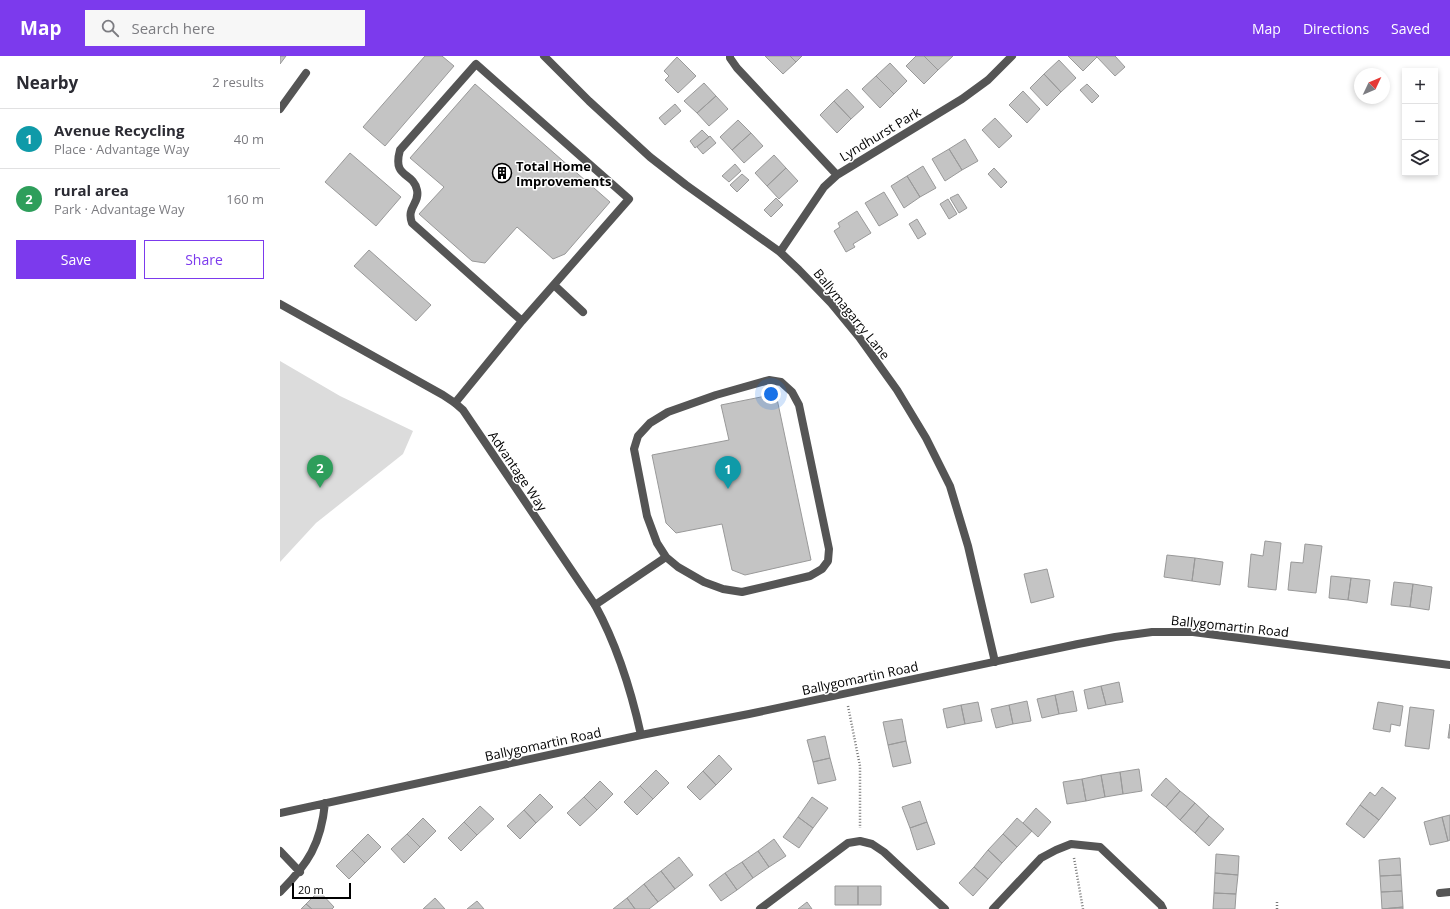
<!DOCTYPE html>
<meta charset="utf-8">
<style>
body{margin:0;font-family:"Open Sans",sans-serif;background:#f7f7f7;color:#2b2b33}
.controls{position:absolute;right:12px;top:12px;display:grid;overflow:hidden;border-radius:0px;box-shadow:0 2px 6px #0003}
.controls button{width:36px;height:36px;display:grid;place-items:center;padding:0;border:0;border-bottom:1px solid #e1e1e2;background:#fff;color:#2b2b33;font:20px sans-serif}
.compass{position:absolute;left:1074px;top:12px;width:36px;height:36px;border-radius:50%;background:#fff;box-shadow:0 2px 6px #0003;rotate:46deg}
.scale{position:absolute;left:12px;bottom:10px;width:59px;box-sizing:border-box;padding-left:4px;border:2px solid #000;border-top:0;font-size:11px;line-height:14px;white-space:nowrap;color:#000;-webkit-text-stroke:3px #fff;paint-order:stroke}
.you{position:absolute;left:491px;top:338px;width:14px;height:14px;margin:-10px;border:3px solid #fff;border-radius:50%;background:#1a73e8;box-shadow:0 0 0 6px #1a73e833}
.badge{display:grid;place-items:center;width:26px;height:26px;border-radius:50%;background:#7c3aed;color:#fff;font-size:13px;font-weight:700}
.pin{position:absolute;translate:-50% -33px;filter:drop-shadow(0 1px 2px #0008)}
.pin::after{content:'';position:absolute;top:21px;width:14px;height:12px;background:inherit;clip-path:polygon(0 0,100% 0,50% 100%)}
.list{margin:0;padding:0;list-style:none}
h2{display:flex;justify-content:space-between;align-items:center;height:52px;margin:0;padding:0 16px;font-size:17px}
h2 small{font-size:13px;font-weight:400;color:#7c7c81}
.list li{display:grid;grid-template-columns:26px 1fr auto;gap:12px;align-items:center;box-sizing:border-box;height:60px;padding:0 16px;border-top:1px solid #e1e1e2}
.list b{display:block;font-size:15px;white-space:nowrap}
.list p{margin:0;font-size:13px;white-space:nowrap;color:#7c7c81}
.list em{font-size:13px;font-style:normal;color:#7c7c81}
.actions{display:flex;gap:8px;padding:12px 16px}
.actions a{flex:1;padding:9px 0;border:1px solid #7c3aed;border-radius:0px;text-align:center;font-size:14px;color:#7c3aed}
.actions .main{background:#7c3aed;color:#fff}
.icon{flex:none;width:22px;height:22px;fill:none;stroke:currentColor;stroke-width:2;stroke-linecap:round;stroke-linejoin:round}
.map{position:relative;flex:none;width:1170px;height:853px;overflow:hidden}
header{display:flex;align-items:center;gap:24px;box-sizing:border-box;height:56px;padding:0 20px;background:#7c3aed;color:#fff}
header strong{font-size:19px}
nav{display:flex;gap:22px;margin-inline-start:auto;font-size:14px}
.search{width:280px;height:36px;background:#f7f7f7;display:flex;align-items:center;gap:10px;box-sizing:border-box;padding:0 14px;border-radius:0px;color:#7c7c81;font-size:15px}
main{display:flex}
aside{flex:1;background:#fff}
.map>svg:first-child{display:block}
</style>
<header>
<strong>Map</strong>
<div class="search"><svg class="icon" aria-label="search" viewBox="0 0 24 24"><circle cx="10" cy="10" r="6"/><path d="M15 15l6 6"/></svg>Search here</div>
<nav><a>Map</a><a>Directions</a><a>Saved</a></nav>
</header>
<main>
<aside>
<h2>Nearby<small>2 results</small></h2>
<ul class="list">
<li><span class="badge" style="background:#0f9aa8">1</span><div><b>Avenue Recycling</b><p>Place · Advantage Way</p></div><em>40 m</em></li>
<li><span class="badge" style="background:#2e9e5b">2</span><div><b>rural area</b><p>Park · Advantage Way</p></div><em>160 m</em></li>
</ul>
<div class="actions"><a class="main">Save</a><a>Share</a></div>
</aside>
<div class="map">
<svg width="1170" height="853" viewBox="0 0 1170 853">
<rect width="100%" height="100%" fill="#fff"/>
<path fill="#dcdcdc" d="M0,305L60,340L133,375L123,398L36,467L0,506Z"/>
<path fill="#c4c4c4" stroke="#999" d="M0,0H6L0,8Z
M145,0H162L174,10L105,90L83,71Z
M485,0H510L516,6L503,18Z
M510,0H522L516,6Z
M636,0H644L658,14L644,28L626,10Z
M644,0H673L658,14Z
M788,0H816L817,1L803,15Z
M816,0H835L845,11L835,20Z
M397,1L416,20L398,37L385,24L389,20L384,15Z
M779,4L796,22L781,36L764,18Z
M610,7L627,25L614,38L596,20Z
M764,18L781,36L767,50L750,32Z
M596,20L614,38L600,52L582,33Z
M424,27L436,40L417,57L404,45Z
M195,28L330,146L285,198L273,203L237,171L205,207L192,205L139,158L164,131L130,102Z
M807,28L819,40L812,47L800,34Z
M567,33L584,51L571,63L554,45Z
M743,35L760,53L747,67L729,49Z
M436,40L448,53L429,70L417,57Z
M554,45L571,63L557,77L540,59Z
M395,48L401,55L385,69L379,62Z
M715,62L732,80L719,92L702,74Z
M458,64L471,77L452,94L440,81Z
M422,74L429,81L415,92L410,85Z
M471,77L483,90L464,107L452,94Z
M430,80L436,87L423,98L417,91Z
M685,83L698,105L682,114L669,93Z
M669,93L682,114L665,125L652,103Z
M70,97L121,141L96,170L45,126Z
M494,99L506,112L487,130L475,117Z
M455,108L461,115L449,126L442,120Z
M643,110L656,132L640,141L627,120Z
M506,112L518,125L499,143L487,130Z
M714,112L727,126L721,132L708,118Z
M462,118L469,124L457,136L450,129Z
M627,120L640,141L624,152L611,130Z
M604,136L618,159L599,170L585,147Z
M678,138L687,152L679,157L670,142Z
M496,142L503,149L491,161L484,154Z
M668,143L677,158L669,163L660,148Z
M577,155L591,177L573,188L575,191L566,196L554,175L560,171L558,167Z
M637,163L646,178L638,183L629,168Z
M89,194L151,249L136,265L74,210Z
M496,338L531,504L465,519L452,514L442,468L396,477L386,467L372,399L449,384L441,349Z
M985,485L1001,487L996,534L968,531L971,498L983,500Z
M1025,488L1042,490L1036,537L1008,534L1011,506L1023,507Z
M887,499L915,502L912,525L884,521Z
M915,502L943,506L940,529L912,525Z
M767,513L774,541L751,547L744,518Z
M1051,520L1071,522L1068,544L1049,542Z
M1071,522L1090,524L1087,547L1068,544Z
M1114,526L1133,528L1130,551L1111,549Z
M1133,528L1152,531L1149,554L1130,551Z
M839,626L843,646L826,649L821,630Z
M821,630L826,649L808,653L804,634Z
M793,635L797,655L779,658L775,639Z
M775,639L779,658L762,662L757,643Z
M747,645L751,665L733,668L729,649Z
M698,646L702,665L685,668L681,649Z
M1098,646L1123,650L1120,670L1111,668L1110,676L1093,673Z
M681,649L685,668L667,672L663,653Z
M729,649L733,668L716,672L711,653Z
M1130,651L1154,654L1149,693L1125,690Z
M622,663L626,685L608,689L603,666Z
M1170,668V682H1168Z
M545,680L550,702L533,706L527,684Z
M626,685L631,707L613,711L608,689Z
M439,699L452,713L436,729L423,715Z
M550,702L556,724L538,728L533,706Z
M859,713L862,735L843,738L840,716Z
M376,714L389,727L373,743L360,730Z
M423,715L436,729L420,744L407,731Z
M840,716L843,738L825,741L821,719Z
M821,719L825,741L806,745L802,723Z
M886,722L900,735L886,751L871,739Z
M802,723L806,745L787,748L783,726Z
M320,725L333,738L317,754L304,741Z
M360,730L373,743L357,759L344,746Z
M1102,731L1116,742L1099,764L1080,749L1090,736L1095,740Z
M900,735L915,747L900,764L886,751Z
M260,738L273,751L256,767L244,754Z
M304,741L317,754L300,770L287,757Z
M532,741L548,752L533,772L518,761Z
M640,745L647,766L630,772L622,751Z
M915,747L929,760L915,777L900,764Z
M1080,749L1099,764L1084,782L1066,768Z
M200,750L214,763L197,779L184,766Z
M756,752L771,766L758,781L743,767Z
M244,754L256,767L240,783L227,770Z
M1170,759V784L1168,785L1162,761Z
M929,760L944,773L929,790L915,777Z
M518,761L533,772L519,792L503,781Z
M1162,761L1168,785L1150,789L1144,766Z
M143,762L156,775L140,791L127,778Z
M737,762L752,775L737,791L723,778Z
M184,766L197,779L181,795L168,782Z
M647,766L655,788L637,794L630,772Z
M88,778L101,791L85,807L72,794Z
M127,778L140,791L124,807L111,793Z
M723,778L737,791L722,807L708,794Z
M494,783L506,800L489,811L478,795Z
M72,794L85,807L69,823L56,810Z
M708,794L722,807L708,823L694,811Z
M478,795L489,811L473,822L462,806Z
M936,798L959,800L958,819L935,817Z
M399,801L413,819L395,833L381,815Z
M1120,802L1121,819L1100,820L1099,804Z
M462,806L473,822L457,834L445,817Z
M694,811L708,823L693,840L679,827Z
M381,815L395,833L378,846L364,828Z
M445,817L457,834L441,845L429,829Z
M935,817L958,819L956,838L934,837Z
M1121,819L1122,835L1101,836L1100,820Z
M364,828L378,846L369,853H355L347,842Z
M555,830H578V849H555Z
M578,830H601V849H578Z
M39,835L54,851L52,853H32L26,848Z
M1122,835L1123,851L1102,853L1101,836Z
M934,837L956,838L955,853H933Z
M155,842L165,853H143Z
M347,842L355,853H333Z
M197,845L204,853H187Z
M527,846L532,853H518Z
M26,848L32,853H21Z
M1123,851V853H1102Z"/>
<g fill="none" stroke-linecap="round" stroke-linejoin="round">
<path stroke="#777" stroke-width="2.5" stroke-dasharray="1 2" stroke-linecap="butt" d="M568,650L580,710V772
M794,802L803,853
M997,853V844"/>
<path stroke="#555" stroke-width="8" d="M0,53L26,17
M274,229L303,256
M175,347L242,265L349,143L196,8L120,94C112,123 133,115 137,134C140,148 126,151 132,167L242,265
M315,549L386,501L398,511L424,526L443,533L462,536L530,520L542,513L548,505L549,493L519,349L512,336L501,326L489,324L436,339L388,356L370,367L358,380L354,393L367,460L377,487L386,501"/>
<path stroke="#555" stroke-width="8" d="M264,0L309,45L370,101L406,129L500,196L519,214L551,247L579,281L617,334L646,382L670,430L688,490L715,606
M450,0V2L457,12L557,119
M500,196L544,131L557,119L682,43L708,24L732,0
M0,248L163,339L175,347L183,354L315,549C337,589 351,634 361,679
M0,757L361,679L469,658L798,588L835,581L872,576H913L1170,609
M0,795L20,816
M0,836C28,808 41,788 45,747
M1160,837L1170,836
M480,853L568,787L580,785L592,788L604,796L665,853
M713,853L761,802L776,794L791,788L820,791L881,849L883,853"/>
</g>
<defs>
<symbol id="building-ring" viewBox="-11 -11 22 22"><circle r="9.5" fill="#fff" stroke="#000" stroke-width="1.5"/><path d="M-4-6H4V6H1V3H-1V6H-4ZM-2.5-4.3h1.7v1.8h-1.7ZM.8-4.3h1.7v1.8H.8ZM-2.5-1h1.7V.8h-1.7ZM.8-1h1.7V.8H.8Z" fill="#000"/></symbol>
</defs>
<g fill-rule="evenodd">
<use href="#building-ring" x="211" y="106" width="22" height="22"/>
</g>
<g text-anchor="middle" stroke-width="3" stroke-linejoin="round" paint-order="stroke">
<g font-size="13" fill="#000" stroke="#fff">
<text transform="translate(600 78) rotate(-31)" y="5">Lyndhurst Park</text>
<text transform="translate(572 258) rotate(51)" y="5">Ballymagarry Lane</text>
<text transform="translate(238 415) rotate(56)" y="5">Advantage Way</text>
<text transform="translate(950 570) rotate(6)" y="5">Ballygomartin Road</text>
<text transform="translate(580 622) rotate(-12)" y="5">Ballygomartin Road</text>
<text transform="translate(263 688) rotate(-12)" y="5">Ballygomartin Road</text>
</g>
<g font-size="13" font-weight="bold" fill="#000" stroke="#fff" text-anchor="start">
<text x="236" y="115">Total Home<tspan x="236" dy="15">Improvements</tspan></text>
</g>
</g>
</svg>
<div class="controls">
<button>+</button>
<button>−</button>
<button><svg class="icon" aria-label="layers" viewBox="0 0 24 24"><path d="M12 4l9 5-9 5-9-5zM3 14l9 5 9-5"/></svg></button>
</div>
<svg class="compass" viewBox="-18 -18 36 36"><path d="M0-13l5 13h-10z" fill="#e53935"/><path d="M0 13l5-13h-10z" fill="#7c7c81"/></svg>
<div class="scale">20 m</div>
<div class="you"></div>
<div class="pin badge" style="left:448px;top:433px;background:#0f9aa8">1</div>
<div class="pin badge" style="left:40px;top:432px;background:#2e9e5b">2</div>
</div>
</main>
